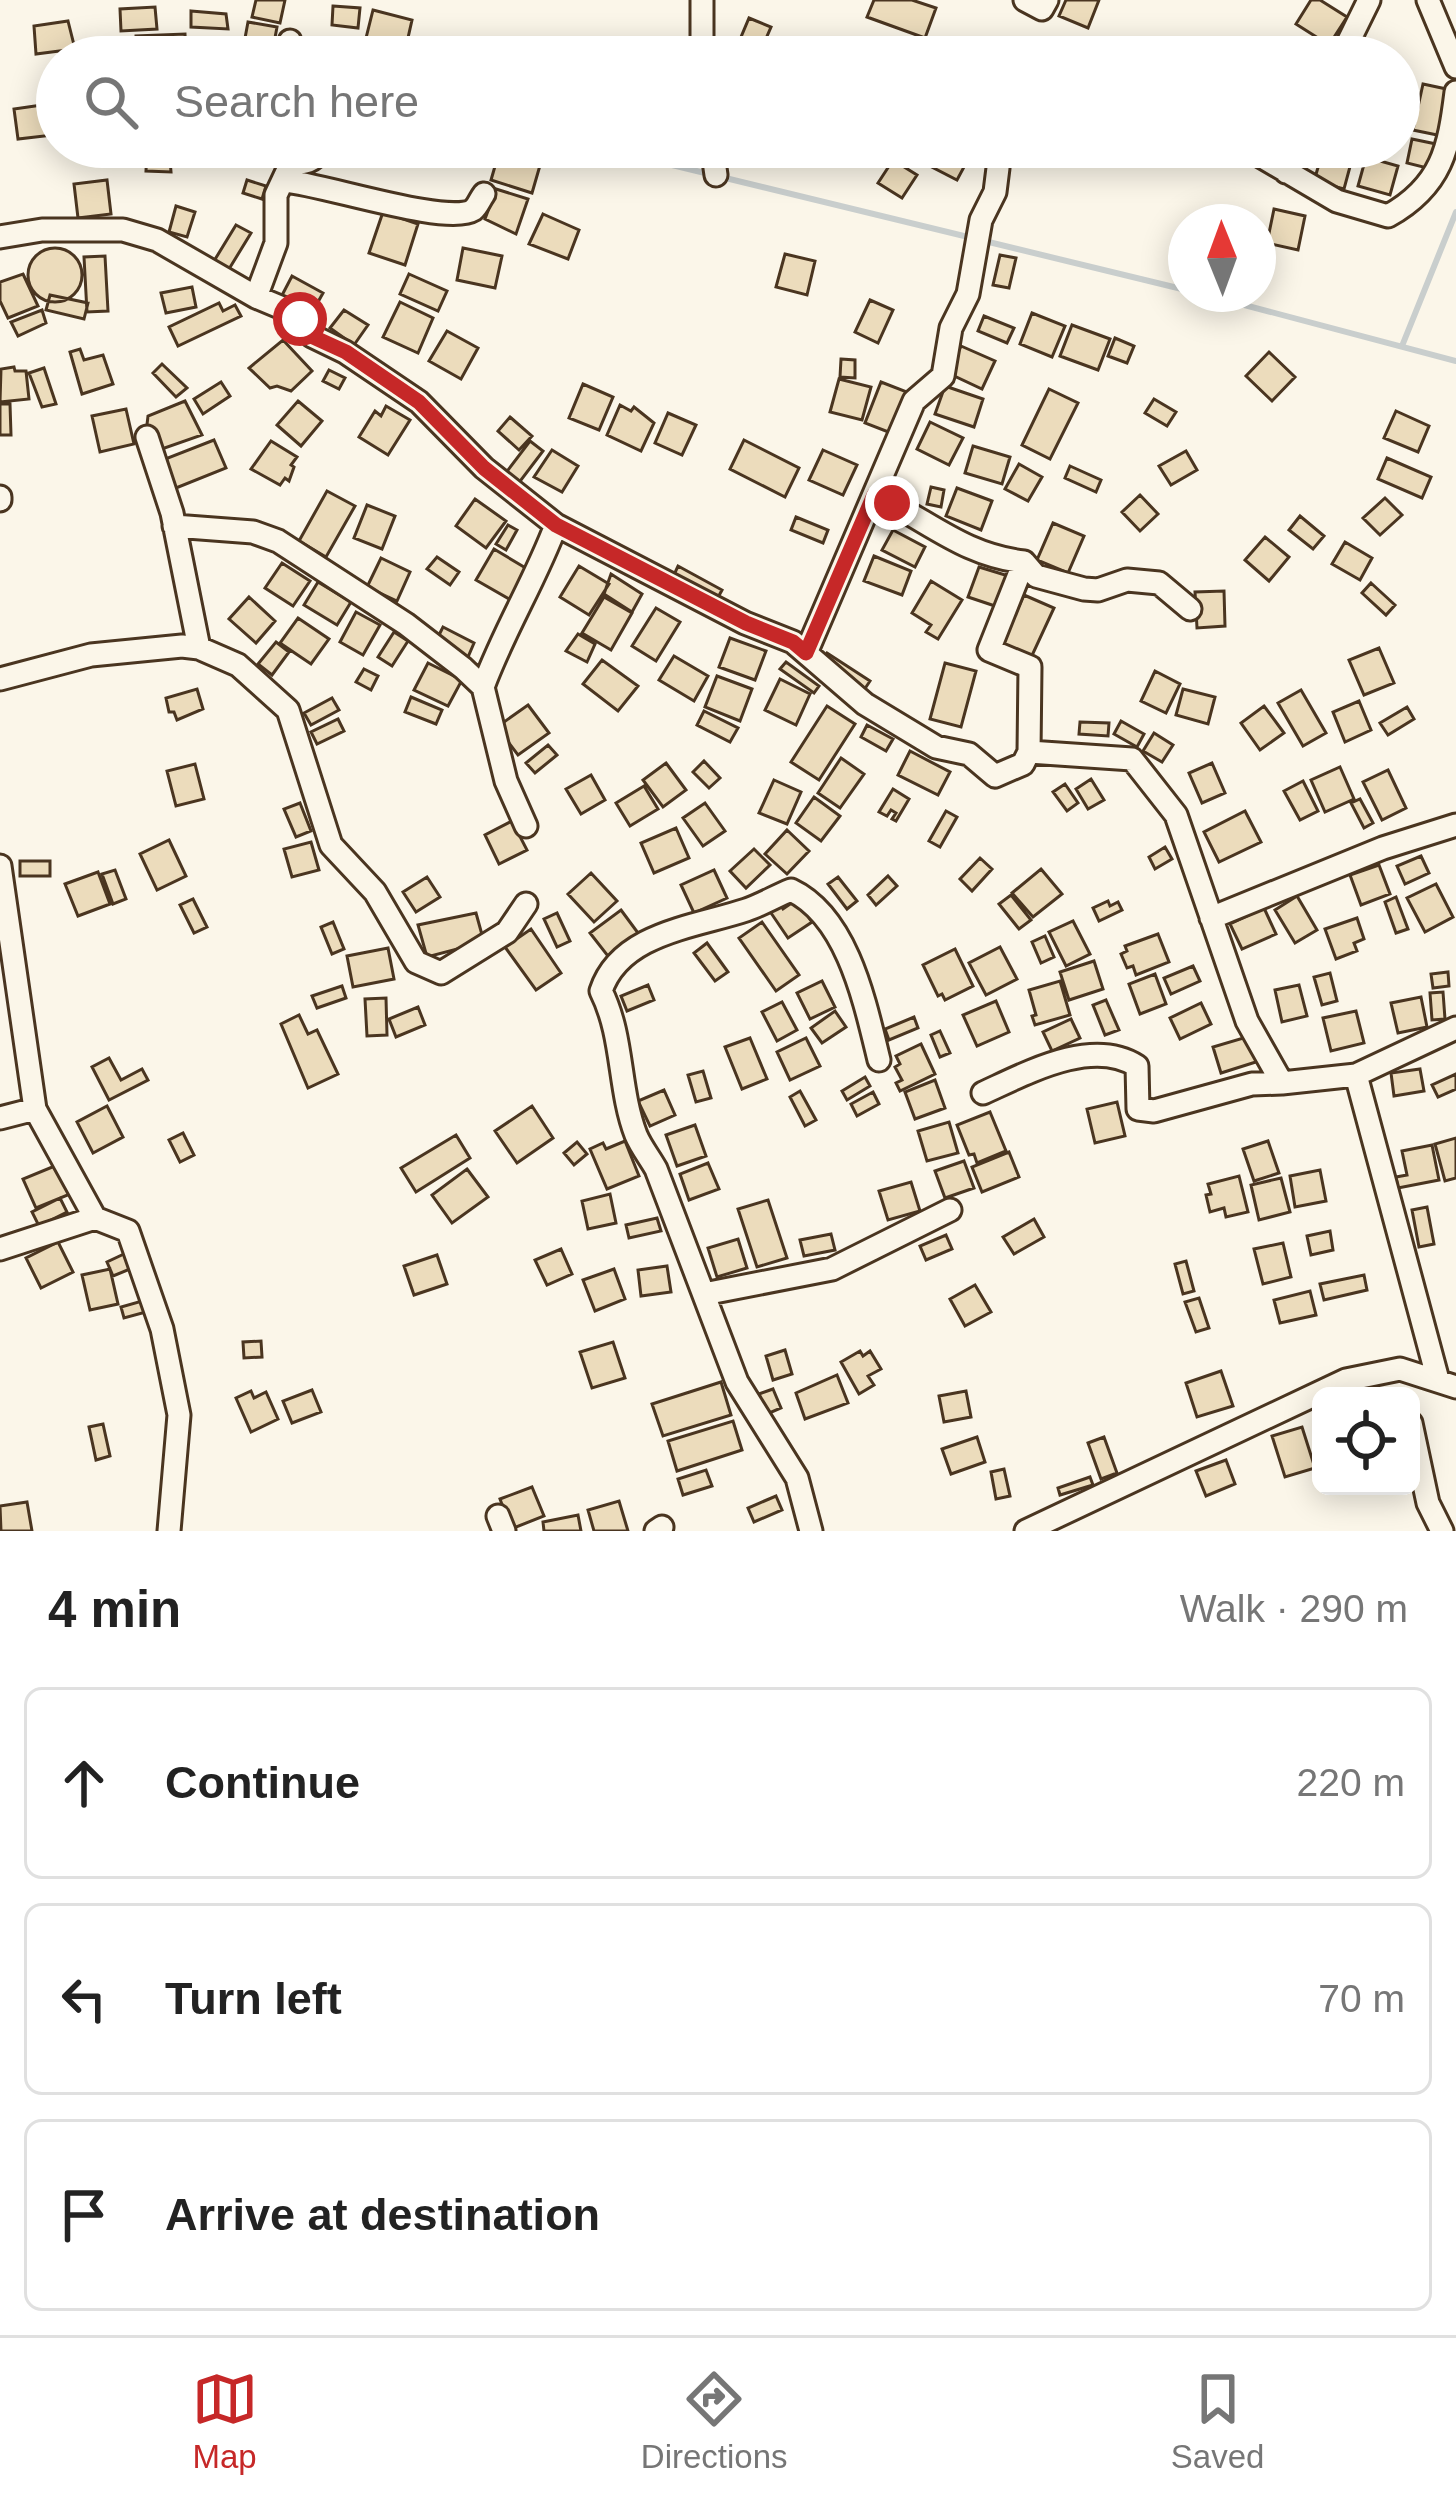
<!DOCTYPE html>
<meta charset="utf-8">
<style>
body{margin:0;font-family:Helvetica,sans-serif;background:#f6f6f6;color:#222}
.controls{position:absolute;right:36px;bottom:36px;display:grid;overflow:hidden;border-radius:18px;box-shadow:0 6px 30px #0003}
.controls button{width:108px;height:108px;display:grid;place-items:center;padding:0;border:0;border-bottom:3px solid #e0e0e0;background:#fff;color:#222;font:60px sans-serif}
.compass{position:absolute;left:1168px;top:204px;width:108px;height:108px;border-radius:50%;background:#fff;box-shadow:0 6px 30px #0003;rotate:359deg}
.stop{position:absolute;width:36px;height:36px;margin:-27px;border:9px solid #c62828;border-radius:50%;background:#fff}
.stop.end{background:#c62828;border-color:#fff;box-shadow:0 3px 12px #0008}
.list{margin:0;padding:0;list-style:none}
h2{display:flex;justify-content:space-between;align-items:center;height:156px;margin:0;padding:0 48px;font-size:51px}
h2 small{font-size:39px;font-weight:400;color:#767676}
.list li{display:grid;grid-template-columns:78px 1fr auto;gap:36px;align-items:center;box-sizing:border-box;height:192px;margin:0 24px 24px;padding:0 24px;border:3px solid #e0e0e0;border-radius:18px}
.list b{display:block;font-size:45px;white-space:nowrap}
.list em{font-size:39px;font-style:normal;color:#767676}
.icon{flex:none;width:66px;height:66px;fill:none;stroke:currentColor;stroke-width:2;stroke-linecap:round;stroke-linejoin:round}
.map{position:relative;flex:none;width:1456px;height:1531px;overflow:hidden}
.search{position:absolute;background:#fff;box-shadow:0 6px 30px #0003;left:36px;right:36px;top:36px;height:132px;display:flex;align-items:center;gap:30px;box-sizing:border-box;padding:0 42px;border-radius:66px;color:#767676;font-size:45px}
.sheet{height:804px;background:#fff}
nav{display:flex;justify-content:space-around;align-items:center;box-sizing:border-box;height:168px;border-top:3px solid #e0e0e0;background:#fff;font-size:33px;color:#767676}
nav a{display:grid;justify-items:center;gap:6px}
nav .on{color:#c62828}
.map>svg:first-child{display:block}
</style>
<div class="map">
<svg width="1456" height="1531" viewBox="0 0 1456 1531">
<rect width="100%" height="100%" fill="#fbf6e9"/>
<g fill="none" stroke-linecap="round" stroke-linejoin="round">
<path stroke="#c9cecd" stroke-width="6" d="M598,147L1186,290
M1203,294L1456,361
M1402,346L1456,212"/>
</g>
<path fill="#ecdcbc" stroke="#4a3520" stroke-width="3" d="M256,0H285L280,23L252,17Z
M874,0H912L936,8L925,38L867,17Z
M1066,0H1099L1088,28L1059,16Z
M1311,0H1320L1347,17L1329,45L1296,24Z
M333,6L360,8L358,28L332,25Z
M155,7L157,29L121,31L120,9Z
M373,10L412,20L405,51L365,42Z
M191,11L226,14L228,29L191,27Z
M749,18L771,27L758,57L736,49Z
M68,21L75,49L36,54L34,26Z
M248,22L277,27L272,54L243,49Z
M185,34L186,57H136V36Z
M1289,41L1312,57H1279Z
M1423,84L1451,90L1442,136L1413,130Z
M49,104L53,135L18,139L14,109Z
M1412,139L1436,144L1431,169L1407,163Z
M147,147H169L171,172L146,171Z
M500,149L541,162L532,193L491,180Z
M936,153L964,167L957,180L930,166Z
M1322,154L1351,163L1344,189L1314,181Z
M1366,157L1398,166L1390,195L1358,186Z
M893,160L917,175L902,198L878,183Z
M107,180L111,214L78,218L74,184Z
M247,180L266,186L262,199L243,193Z
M496,189L528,199L516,234L485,219Z
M176,206L195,212L187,237L169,232Z
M1274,209L1305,216L1298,250L1267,243Z
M383,212L418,224L405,265L369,253Z
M543,214L579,230L568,259L529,244Z
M236,225L251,233L229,269L214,261Z
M463,248L502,256L495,288L457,280Z
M28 275a27 27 0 1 1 54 0a27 27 0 1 1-54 0Z
M785,254L815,261L807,295L776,287Z
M1000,255L1016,258L1009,288L993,285Z
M105,256L108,311L87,312L84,257Z
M23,274L38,306L8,318L0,301V282Z
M409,274L447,291L438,311L400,294Z
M292,276L323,293L308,320L278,303Z
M192,287L196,307L166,313L161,293Z
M50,295L88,303L84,319L46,310Z
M870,300L893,310L878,343L855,332Z
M400,302L433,318L418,353L383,337Z
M219,303L223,311L235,305L241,316L178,346L169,327Z
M42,310L46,323L18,336L11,322Z
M344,310L368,325L354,345L330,328Z
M1032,313L1065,326L1052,357L1020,344Z
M984,316L1014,328L1007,343L978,331Z
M1072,325L1110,339L1098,370L1060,356Z
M447,331L478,348L461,379L429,361Z
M1115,338L1134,346L1127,363L1108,356Z
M283,340L312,371L291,391L277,386L270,388L249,368Z
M961,346L995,361L982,389L948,373Z
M80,349L84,360L103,355L113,384L82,394L70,352Z
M1269,352L1295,377L1272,401L1246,376Z
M841,359L855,360V378L840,377Z
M162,364L187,388L176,397L153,373Z
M14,367L15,371H26L29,399L0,402L1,369Z
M44,368L56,404L42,407L29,373Z
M329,370L345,378L339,389L323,381Z
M839,379L871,387L862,420L830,412Z
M221,382L230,396L203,414L194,399Z
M881,382L907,392L891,433L865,423Z
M583,384L613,397L599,430L569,418Z
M945,386L983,399L974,427L935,414Z
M1049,389L1078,403L1050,459L1022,445Z
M1154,399L1176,412L1167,426L1145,413Z
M185,401L202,435L159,450L146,433L148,416Z
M298,401L322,421L301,446L277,425Z
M0,404H10L11,435H0Z
M620,405L631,411L634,407L654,423L641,451L607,435Z
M386,406L410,420L388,455L359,437L375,411L381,416Z
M126,409L134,444L100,452L92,416Z
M1396,411L1429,426L1418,452L1384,438Z
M668,413L696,425L682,455L655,443Z
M510,417L532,436L519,450L498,431Z
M930,422L963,438L949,465L917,449Z
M214,440L226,468L171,490L160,461Z
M744,440L799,468L785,497L730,469Z
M271,441L297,457L291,465L294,467L289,481L285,478L280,485L251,469Z
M530,441L543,451L518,484L505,474Z
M973,446L1010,457L1002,484L965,473Z
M552,450L578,466L562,492L534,477Z
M823,450L857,465L843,495L809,480Z
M1186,451L1197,470L1171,485L1159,466Z
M1387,458L1431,477L1422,498L1378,479Z
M1019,464L1042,477L1028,501L1005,489Z
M1070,466L1101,480L1096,492L1065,478Z
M931,487L944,490L941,507L927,504Z
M957,488L992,501L981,530L946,516Z
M327,491L355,506L326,557L299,541Z
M1140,495L1158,514L1140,531L1122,512Z
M1385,498L1402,515L1380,535L1363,518Z
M475,499L506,521L486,548L456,526Z
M367,505L395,516L382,549L354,538Z
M1300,516L1324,536L1313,549L1289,530Z
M796,517L828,530L823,543L791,530Z
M1053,523L1084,536L1068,573L1037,560Z
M508,525L517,530L506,550L496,544Z
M893,530L925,547L915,567L882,550Z
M1265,537L1289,557L1269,581L1245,560Z
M1345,542L1372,558L1360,580L1332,564Z
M494,549L529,570L511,600L476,580Z
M874,556L911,571L902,595L864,581Z
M437,557L459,572L450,585L427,569Z
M381,558L410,572L397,601L367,587Z
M282,563L310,581L293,606L265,588Z
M579,566L609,584L589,615L560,597Z
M678,566L722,590L715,603L672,579Z
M979,567L1015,578L1004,609L968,597Z
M611,574L642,594L632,612L604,594Z
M931,581L962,600L938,639L926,632L931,625L912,613Z
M318,582L351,602L337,625L304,605Z
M1371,583L1395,605L1386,615L1362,593Z
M1224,591L1225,626L1197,628L1195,592Z
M1024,595L1054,608L1029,662L1000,648Z
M249,597L275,621L256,643L229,619Z
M604,597L632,613L611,650L582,633Z
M656,608L680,622L656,661L632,646Z
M356,612L380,625L363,655L340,642Z
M298,618L329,639L311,664L280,643Z
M443,627L474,643L468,657L447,648L439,635Z
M394,632L408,641L392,666L378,657Z
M578,634L595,644L587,662L566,651Z
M730,638L766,651L755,680L719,667Z
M276,642L289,652L272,675L258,664Z
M1379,648L1394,683L1364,695L1349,660Z
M827,653L870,681L864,690L821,663Z
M674,656L708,676L694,701L659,680Z
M602,660L638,686L618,711L583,684Z
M786,662L819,686L814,693L780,669Z
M428,663L462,680L448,706L414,690Z
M945,663L976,671L961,727L930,719Z
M364,669L378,676L371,690L356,682Z
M1155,671L1180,684L1166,713L1141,701Z
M717,676L752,689L740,721L705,707Z
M780,679L810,694L796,725L765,710Z
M197,689L203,709L177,720L174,712H169L166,698Z
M1183,689L1215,697L1208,724L1176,715Z
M1301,690L1326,733L1303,746L1278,703Z
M411,697L442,710L436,724L405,712Z
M332,698L339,710L311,725L304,713Z
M1359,701L1371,730L1345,742L1333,712Z
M528,705L549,733L518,755L497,727Z
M827,706L855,724L819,780L791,762Z
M1264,706L1284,733L1260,750L1241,723Z
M1407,707L1414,719L1388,735L1380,723Z
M704,711L738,728L730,742L697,725Z
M338,719L344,731L317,744L311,732Z
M1121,721L1144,734L1137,747L1114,734Z
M1080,722L1109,723L1108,736L1079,734Z
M867,725L893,739L886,751L861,737Z
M1154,733L1173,745L1162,762L1143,751Z
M548,745L557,755L535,773L526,763Z
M910,751L950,772L938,795L898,775Z
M841,758L864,774L840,808L818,793Z
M704,761L720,778L709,788L693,772Z
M666,763L686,790L663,807L643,780Z
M1212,763L1225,793L1202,803L1189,773Z
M195,764L204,799L176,806L167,771Z
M1340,767L1354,799L1325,812L1311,780Z
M1388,770L1406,808L1382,820L1363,782Z
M591,775L605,800L581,814L566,789Z
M1091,779L1104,800L1088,809L1076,789Z
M774,780L801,792L787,824L759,813Z
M1303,781L1318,811L1300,820L1284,791Z
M1065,784L1078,803L1067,811L1053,792Z
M644,786L658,809L630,826L616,803Z
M893,789L909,799L896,821L892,819L896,813L891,810L887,816L879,812Z
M814,797L840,816L821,841L796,823Z
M1360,799L1373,823L1364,828L1351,803Z
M300,803L311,831L296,837L284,809Z
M705,803L725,831L703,846L683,818Z
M946,811L957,817L940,847L929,841Z
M1245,811L1261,842L1219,862L1204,832Z
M512,821L527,850L499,864L485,835Z
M676,828L689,858L654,873L641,843Z
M787,830L809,851L787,874L765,854Z
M169,840L186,876L157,890L140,854Z
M311,842L319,870L292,877L284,849Z
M1165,847L1172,859L1155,869L1149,857Z
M754,849L770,865L746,888L730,871Z
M1421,856L1429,873L1405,884L1397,866Z
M980,858L992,869L972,891L960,879Z
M20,861H50V876H20Z
M1379,865L1390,894L1361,905L1350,875Z
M1041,869L1062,894L1033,917L1012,893Z
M115,870L126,899L113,904L102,874Z
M714,870L727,898L694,913L681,885Z
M98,872L110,904L78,916L65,884Z
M591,873L617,901L594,922L568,894Z
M888,876L897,886L876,905L868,895Z
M427,877L440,897L416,912L403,892Z
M838,877L857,901L847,909L828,884Z
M1436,884L1453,917L1425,932L1407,898Z
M1011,895L1031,920L1019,929L999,904Z
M1297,896L1317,930L1295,943L1275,910Z
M1396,897L1408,929L1396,933L1385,902Z
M193,899L207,927L194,933L180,905Z
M796,900L812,922L788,938L769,910L779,903L783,909Z
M1108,901L1110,906L1118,902L1122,910L1099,921L1093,908Z
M1264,908L1276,934L1242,949L1230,924Z
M621,910L641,937L611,960L590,933Z
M476,913L484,942L427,957L418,925Z
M557,913L570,941L557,947L544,919Z
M1357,918L1364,939L1354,943L1357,951L1336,959L1325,929Z
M1073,921L1090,954L1066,966L1049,932Z
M333,922L344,949L332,954L321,927Z
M762,922L799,975L776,991L739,938Z
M531,929L561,973L536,990L505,947Z
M1158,934L1169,962L1136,975L1133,966L1127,968L1121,954L1127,951L1125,946Z
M1045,936L1054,957L1041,963L1032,942Z
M707,943L728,972L715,981L694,953Z
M1000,947L1017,979L986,995L969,963Z
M388,948L394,979L353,987L347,956Z
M955,949L973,986L945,1000L942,994L938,996L923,965Z
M1094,961L1103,989L1069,1000L1060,972Z
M1193,966L1200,981L1171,994L1164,978Z
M1448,972L1449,986L1433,988L1431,974Z
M1330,973L1337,1001L1322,1005L1314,977Z
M1155,974L1166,1004L1140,1014L1129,984Z
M822,981L835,1007L810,1019L797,993Z
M1060,981L1070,1015L1035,1025L1032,1016L1036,1015L1029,990Z
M648,985L654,1000L627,1011L621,996Z
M1299,985L1307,1016L1282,1022L1275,990Z
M342,986L346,998L317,1008L312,996Z
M1443,992L1445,1019L1432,1020L1430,993Z
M1421,997L1427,1027L1398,1033L1391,1003Z
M386,998L387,1035L367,1036L365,999Z
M1106,1000L1119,1030L1105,1035L1093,1005Z
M996,1001L1009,1032L977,1046L963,1015Z
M782,1002L797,1030L777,1041L762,1012Z
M1201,1003L1211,1024L1180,1039L1170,1018Z
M418,1007L425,1025L396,1037L389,1019Z
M835,1011L846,1027L822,1043L811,1028Z
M1356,1011L1364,1043L1331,1051L1323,1018Z
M299,1015L308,1034L317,1030L338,1074L308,1088L281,1024Z
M914,1017L918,1028L889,1040L885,1029Z
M1071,1019L1080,1038L1052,1051L1043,1032Z
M940,1031L950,1053L940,1057L931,1035Z
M1250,1036L1259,1061L1221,1073L1213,1047Z
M750,1038L767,1079L742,1089L725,1047Z
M806,1038L820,1066L790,1080L777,1052Z
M921,1044L935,1074L900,1091L896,1083L902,1080L895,1067L900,1064L896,1056Z
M109,1058L121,1080L142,1069L148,1080L109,1100L92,1067Z
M1420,1069L1424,1091L1394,1096L1391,1073Z
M703,1071L711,1098L696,1102L688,1075Z
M1456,1074V1089L1438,1097L1432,1085Z
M865,1077L870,1086L847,1100L842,1091Z
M935,1080L945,1108L915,1119L905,1092Z
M664,1090L675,1115L650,1126L638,1101Z
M800,1091L816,1120L805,1126L790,1097Z
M873,1092L879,1104L857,1116L851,1104Z
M1117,1102L1125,1136L1095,1143L1087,1109Z
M107,1106L123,1137L93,1153L77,1122Z
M532,1106L553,1138L517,1163L495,1131Z
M990,1112L1006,1151L977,1163L974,1154L969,1155L957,1125Z
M949,1122L958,1153L927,1161L918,1131Z
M695,1125L706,1156L677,1166L666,1135Z
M183,1133L194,1155L180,1162L169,1140Z
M456,1135L470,1158L416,1192L401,1168Z
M1456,1138V1178L1445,1181L1435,1144Z
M625,1141L639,1176L607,1189L590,1149L603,1143L606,1149Z
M1268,1141L1279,1173L1254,1181L1243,1149Z
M577,1142L587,1154L574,1165L564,1153Z
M1432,1145L1439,1180L1398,1188L1396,1177L1407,1175L1402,1151Z
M1009,1152L1019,1177L982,1192L972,1167Z
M964,1161L974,1188L945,1198L935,1171Z
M62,1163L75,1192L36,1208L23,1179Z
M708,1163L719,1189L689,1200L680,1174Z
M467,1169L488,1197L452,1223L432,1195Z
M1320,1170L1326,1201L1295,1207L1290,1176Z
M1239,1176L1248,1212L1226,1217L1224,1208L1210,1212L1206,1195L1211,1194L1208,1184Z
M1281,1178L1290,1212L1259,1220L1251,1185Z
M911,1182L920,1211L888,1220L879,1191Z
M610,1194L616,1223L588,1229L582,1201Z
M60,1198L67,1212L39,1226L32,1212Z
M768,1200L787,1258L757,1267L738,1209Z
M1427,1207L1434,1244L1419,1247L1412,1210Z
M657,1218L661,1231L629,1238L626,1225Z
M1034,1219L1044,1237L1014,1254L1003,1237Z
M1330,1231L1333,1250L1311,1255L1307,1236Z
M831,1234L835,1250L804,1256L800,1240Z
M946,1235L952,1249L926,1260L920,1246Z
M738,1239L747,1268L717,1277L708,1248Z
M58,1242L73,1272L41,1288L26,1258Z
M1283,1243L1291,1277L1263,1284L1254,1249Z
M561,1249L572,1274L547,1285L535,1260Z
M124,1254L130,1269L113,1276L107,1262Z
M437,1255L447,1284L414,1295L404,1266Z
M1186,1261L1194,1291L1183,1294L1175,1264Z
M667,1266L671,1292L641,1296L638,1270Z
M110,1269L118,1304L90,1310L82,1275Z
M614,1269L625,1299L595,1311L583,1280Z
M1364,1275L1367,1290L1324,1300L1320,1284Z
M975,1285L991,1312L965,1326L950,1299Z
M1310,1291L1316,1315L1280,1323L1274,1300Z
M1199,1298L1209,1328L1196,1332L1185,1302Z
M142,1301L146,1312L124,1318L121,1307Z
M261,1341L262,1357L244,1358L243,1342Z
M613,1342L625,1378L592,1388L580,1352Z
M785,1350L792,1374L773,1380L766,1356Z
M860,1351L863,1356L870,1351L881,1369L868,1376L874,1385L859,1394L841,1362Z
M1221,1371L1233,1406L1197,1417L1186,1383Z
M837,1375L848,1403L805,1419L796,1393Z
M721,1382L731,1415L663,1436L652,1404Z
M773,1389L781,1408L767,1414L759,1394Z
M312,1390L321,1412L292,1423L283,1401Z
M251,1391L254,1398L266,1392L278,1419L251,1432L236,1398Z
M966,1391L971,1417L944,1422L939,1396Z
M733,1421L742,1450L677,1471L668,1441Z
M103,1424L110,1456L96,1460L89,1427Z
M1302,1427L1315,1468L1285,1477L1272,1436Z
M977,1437L985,1462L951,1474L942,1449Z
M1104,1437L1117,1473L1101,1479L1088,1443Z
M1226,1460L1235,1484L1206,1496L1196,1471Z
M1004,1469L1010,1496L996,1499L991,1472Z
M706,1470L712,1486L683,1495L678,1479Z
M1090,1477L1093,1485L1060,1495L1058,1488Z
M532,1487L544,1516L511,1529L500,1499Z
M776,1496L782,1510L754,1522L748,1508Z
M619,1501L628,1531H594L588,1510Z
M27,1502L32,1531H1L0,1506Z
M578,1515L581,1531H544L543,1522Z"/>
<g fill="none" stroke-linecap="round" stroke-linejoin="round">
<defs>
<path id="minor" d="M702,0V57
M1025,0L1042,9L1047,0
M1428,0L1456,67
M290,41L295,57
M1341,57L1369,0
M712,147L716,175
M1252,151L1337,201L1388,216C1442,186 1449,148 1456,92
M291,163C305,164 316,161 322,147
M1286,172L1298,147
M285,181C322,184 448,226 473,210C478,206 480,199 484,194
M0,237L42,230H123L157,240L256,297L292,312L312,336L345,352L419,402L484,468L556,525L745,623L793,642L865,704L936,747L969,754L995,776L1023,764L1029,752L1030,667L989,650L1024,562
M256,297L276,243V195L291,163V147
M147,437L172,513L199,648
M874,495C927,519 962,555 1024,562L1036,576L1084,589L1098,590L1127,580L1159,583L1190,609
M0,497V500
M174,526L253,532L278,541L406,624L463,668L483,687L506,781L526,826
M806,653L914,401L943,376L951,328L968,294L981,220L995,192L998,168L995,147
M0,679L91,655L182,646L199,648L238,665L288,710L331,845L375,892L416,962L441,973L507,932L526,904
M483,687C504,630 535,581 556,525
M1029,752L1132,759L1176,815L1247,1021L1282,1083L1356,1075L1438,1380
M0,866L35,1109L95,1218L128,1231L162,1329L179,1415L169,1531
M1211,918L1383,848L1456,825
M1356,1075L1456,1028
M983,1093C1027,1073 1092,1037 1137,1066L1138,1109L1154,1111L1252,1084L1282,1083
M0,1118L35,1109
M0,1249L95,1218
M704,1294L832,1269L950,1210
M1411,1423L1428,1503L1442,1531
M498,1516L504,1531
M656,1531L662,1527
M811,1531L797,1478L737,1382L656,1169C650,1158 641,1147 636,1135C618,1088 624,1037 601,991C620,933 695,927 746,910C761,905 776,896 791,890C848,917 865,1003 879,1060
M1026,1531L1346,1380L1400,1369L1456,1387"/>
</defs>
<use href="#minor" stroke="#4a3520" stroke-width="27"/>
<use href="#minor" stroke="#fbf6e9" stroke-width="21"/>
</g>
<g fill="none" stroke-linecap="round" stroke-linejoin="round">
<path stroke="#c62828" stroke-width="15" d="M300,319L311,336L346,352L419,402L484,468L556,525L746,623L793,642L806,653L874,495L892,503"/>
</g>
</svg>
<div class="controls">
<button><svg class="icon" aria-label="locate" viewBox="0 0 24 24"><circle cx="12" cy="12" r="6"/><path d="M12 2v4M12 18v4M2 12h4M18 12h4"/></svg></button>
</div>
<svg class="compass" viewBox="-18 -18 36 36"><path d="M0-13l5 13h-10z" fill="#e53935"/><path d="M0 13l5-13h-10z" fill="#767676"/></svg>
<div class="stop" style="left:300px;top:319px"></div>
<div class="stop end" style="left:892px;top:503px"></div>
<div class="search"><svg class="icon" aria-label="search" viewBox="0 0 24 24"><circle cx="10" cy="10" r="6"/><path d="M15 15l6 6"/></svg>Search here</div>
</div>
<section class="sheet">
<h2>4 min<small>Walk · 290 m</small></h2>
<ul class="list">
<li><svg class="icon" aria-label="ahead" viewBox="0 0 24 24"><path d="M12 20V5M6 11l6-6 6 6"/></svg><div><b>Continue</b></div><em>220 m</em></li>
<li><svg class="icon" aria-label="left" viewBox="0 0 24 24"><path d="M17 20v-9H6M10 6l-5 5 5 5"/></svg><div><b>Turn left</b></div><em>70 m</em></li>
<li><svg class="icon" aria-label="arrive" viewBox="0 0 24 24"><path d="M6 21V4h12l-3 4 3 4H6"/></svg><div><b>Arrive at destination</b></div></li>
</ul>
</section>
<nav>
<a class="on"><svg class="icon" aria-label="map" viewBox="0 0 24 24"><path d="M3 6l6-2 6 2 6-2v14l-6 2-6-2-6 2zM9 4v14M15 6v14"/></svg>Map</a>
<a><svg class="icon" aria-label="directions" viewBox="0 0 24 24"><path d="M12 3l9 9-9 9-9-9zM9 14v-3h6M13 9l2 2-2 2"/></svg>Directions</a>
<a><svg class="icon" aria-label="saved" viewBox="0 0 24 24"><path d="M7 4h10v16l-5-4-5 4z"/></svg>Saved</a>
</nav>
